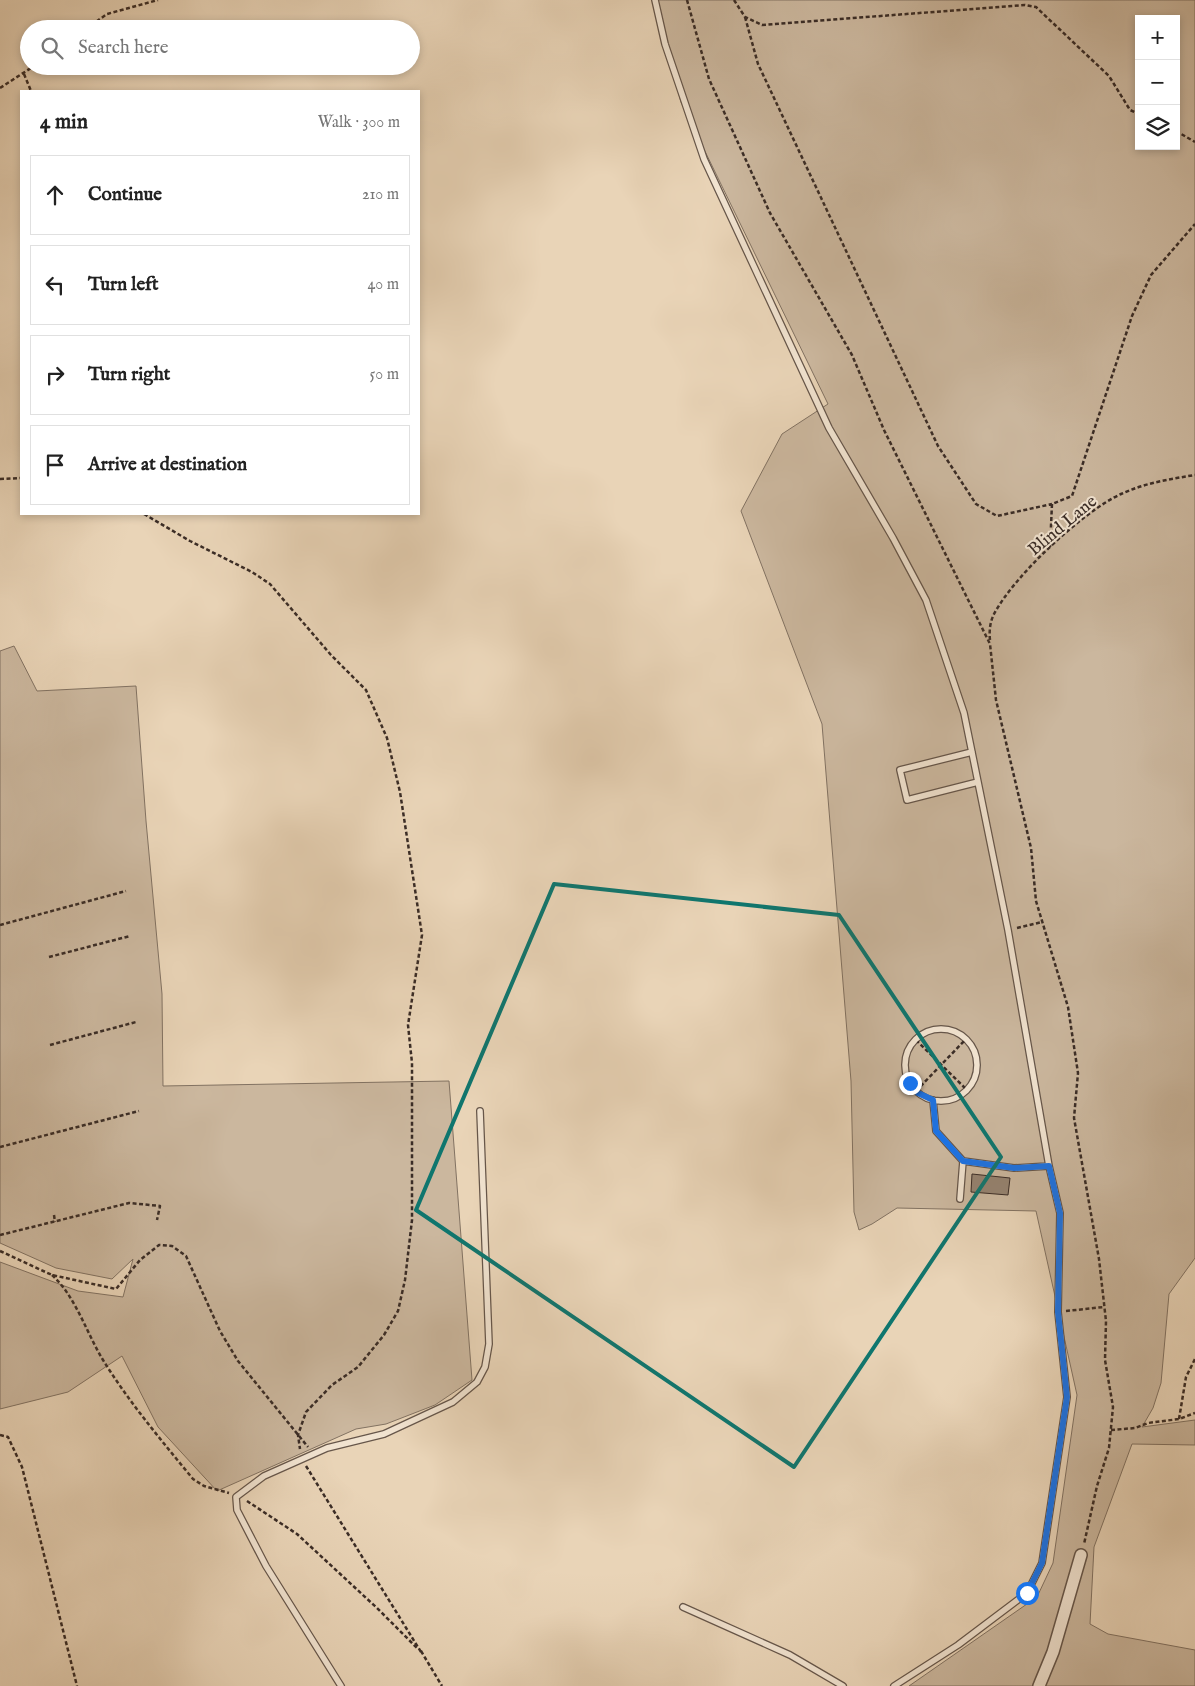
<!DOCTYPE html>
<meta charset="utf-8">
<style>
body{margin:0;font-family:"IM FELL English",serif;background:#f2f2f2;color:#222}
.controls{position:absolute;right:15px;top:15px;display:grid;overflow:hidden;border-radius:0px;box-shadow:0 2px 8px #0003}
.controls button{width:45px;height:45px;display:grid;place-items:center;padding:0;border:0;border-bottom:1px solid #e0e0e0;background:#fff;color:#222;font:25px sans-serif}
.stop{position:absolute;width:15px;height:15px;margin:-11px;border:4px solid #1a73e8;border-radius:50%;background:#fff}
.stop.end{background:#1a73e8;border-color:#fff;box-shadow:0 1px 5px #0008}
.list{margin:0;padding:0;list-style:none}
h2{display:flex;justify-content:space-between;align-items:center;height:65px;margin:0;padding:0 20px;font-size:21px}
h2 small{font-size:16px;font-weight:400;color:#767676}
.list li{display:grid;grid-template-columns:32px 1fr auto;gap:15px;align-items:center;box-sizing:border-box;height:80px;margin:0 10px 10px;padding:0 10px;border:1px solid #e0e0e0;border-radius:0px}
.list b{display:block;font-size:19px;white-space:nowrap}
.list em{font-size:16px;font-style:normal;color:#767676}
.icon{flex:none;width:28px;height:28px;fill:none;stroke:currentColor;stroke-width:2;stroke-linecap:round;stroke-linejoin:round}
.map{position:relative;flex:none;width:1195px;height:1686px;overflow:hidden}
.search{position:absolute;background:#fff;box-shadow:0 2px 8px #0003;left:20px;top:20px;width:400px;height:55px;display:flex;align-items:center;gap:12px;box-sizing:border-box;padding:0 18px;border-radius:28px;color:#767676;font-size:19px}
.panel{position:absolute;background:#fff;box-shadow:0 2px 8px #0003;left:20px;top:90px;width:400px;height:425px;border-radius:0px}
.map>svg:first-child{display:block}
</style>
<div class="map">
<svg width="1195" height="1686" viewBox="0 0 1195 1686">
<rect width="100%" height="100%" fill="#e9d4b7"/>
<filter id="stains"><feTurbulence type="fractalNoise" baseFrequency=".004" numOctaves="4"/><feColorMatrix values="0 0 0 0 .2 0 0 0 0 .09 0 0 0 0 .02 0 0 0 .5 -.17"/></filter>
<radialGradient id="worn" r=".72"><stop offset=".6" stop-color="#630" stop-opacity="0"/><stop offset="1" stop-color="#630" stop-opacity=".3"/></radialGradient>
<path fill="#cbb79e" stroke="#827262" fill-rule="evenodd" d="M654,0H1195V1258L1169,1294L1161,1383L1153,1408L1142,1427L1195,1420V1445L1132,1444L1094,1547L1090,1624L1108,1634L1195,1650V1686H909L1037,1597L1053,1563L1077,1395L1036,1211L897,1208L872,1224L859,1230L854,1212L851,1081L822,724L741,511L782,434L828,404L681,102ZM1139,19H1176V146H1139Z
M14,646L37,691L136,686L146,821L162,994L163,1086L449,1081L472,1380L435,1405L386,1424L356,1429L217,1491L158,1427L122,1356L68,1392L0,1409V1262L78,1291L123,1297L133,1259L112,1279L56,1268L0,1243V651Z"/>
<path fill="#958371" stroke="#3a2c26" d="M972,1174L1010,1178L1008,1195L971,1192Z"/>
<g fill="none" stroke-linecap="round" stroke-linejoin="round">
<defs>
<path id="service" d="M655,0L665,44L704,159L829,428L893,538L926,600L964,713L1008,930L1049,1166L1060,1213L1058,1312L1067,1397L1042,1563L1027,1593L958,1645L894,1686
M972,752L900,770L907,800L978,782
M905 1065a36 36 0 1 1 72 0a36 36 0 1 1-72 0Z
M933,1100L936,1131L963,1161L1014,1168L1049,1166
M960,1199L963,1161
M683,1607L790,1655L843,1686
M341,1686L266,1566L237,1510L236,1497L264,1476L327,1448L384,1434L453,1402L477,1382L485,1367L489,1344L480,1111"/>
<path id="minor" d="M1039,1686L1053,1652L1081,1555"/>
</defs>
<use href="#service" stroke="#66564a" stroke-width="8"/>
<use href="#minor" stroke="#66564a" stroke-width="14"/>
<path stroke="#3a2c26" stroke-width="2.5" stroke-dasharray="4 2.5" stroke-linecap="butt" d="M687,0L709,79L770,213L852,355L884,430L990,644L996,700L1031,848L1036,901L1068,1007L1078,1073L1074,1118L1099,1259L1106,1321L1105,1360L1113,1407L1109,1448L1097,1486L1084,1544
M734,0L745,17L762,25L1025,5L1036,7L1109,76L1130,110L1139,114
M745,17L758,64L938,446L976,504L997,516L1052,504
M86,29L107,14L158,0
M24,74L31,91
M0,88L34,66
M1176,131L1195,142
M0,479L21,478
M144,514L190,541L252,572L270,584L331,655L366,690L387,738L400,792L422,935L408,1025L412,1063V1220L405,1280L398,1311L384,1335L358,1367L332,1385L306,1412L298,1435L300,1449
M1050,547L1052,504L1072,496L1132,316L1151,275L1195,224
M990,640C989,631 990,622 994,614C1014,576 1082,512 1121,494C1145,483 1170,479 1195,475
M0,925L126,891
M1017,928L1042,922
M49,957L130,936
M916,1040L967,1090
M50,1045L136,1022
M916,1091L966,1039
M0,1147L139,1111
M54,1215L55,1222
M0,1235L129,1203L160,1206L157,1220
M0,1251L52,1275L116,1289L140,1260L159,1245L172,1246L186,1256L220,1331L238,1361L308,1447
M52,1275C76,1297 86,1332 103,1360C129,1402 161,1440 193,1479L204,1486L229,1493
M1066,1311L1104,1307
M1179,1419L1186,1377L1195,1359
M1111,1430L1135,1428L1148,1423L1179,1419L1195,1413
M0,1435L8,1437L22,1467L77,1686
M306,1466L421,1652
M247,1501L297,1534L377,1608L417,1648
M421,1651L442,1686"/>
<use href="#service" stroke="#f1e3d0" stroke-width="5.5"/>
<use href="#minor" stroke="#f1e3d0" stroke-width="11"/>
</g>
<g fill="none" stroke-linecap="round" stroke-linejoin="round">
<path stroke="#1a73e8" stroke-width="6" d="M910,1083L918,1093L933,1100L936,1131L963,1161L1014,1168L1049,1166L1060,1213L1058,1312L1067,1397L1042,1563L1027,1593"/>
</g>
<path fill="none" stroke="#0f766e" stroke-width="4" stroke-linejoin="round" d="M554,884L839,915L1001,1157L794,1467L416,1210Z"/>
<g text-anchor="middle" stroke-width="4" stroke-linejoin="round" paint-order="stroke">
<g font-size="18" fill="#3a2c26" stroke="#f1e3d0">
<text transform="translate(1062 525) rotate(-40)" y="6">Blind Lane</text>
</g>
</g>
<rect width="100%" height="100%" filter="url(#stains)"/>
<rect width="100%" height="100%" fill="url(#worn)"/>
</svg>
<div class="controls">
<button>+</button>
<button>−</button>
<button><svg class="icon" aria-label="layers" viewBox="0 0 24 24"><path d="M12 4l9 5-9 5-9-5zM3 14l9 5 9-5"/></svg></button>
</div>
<div class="stop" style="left:1027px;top:1593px"></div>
<div class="stop end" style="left:910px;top:1083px"></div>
<div class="search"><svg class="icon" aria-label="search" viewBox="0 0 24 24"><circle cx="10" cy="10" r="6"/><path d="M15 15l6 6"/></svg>Search here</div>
<section class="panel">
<h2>4 min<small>Walk · 300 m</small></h2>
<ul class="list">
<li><svg class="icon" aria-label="ahead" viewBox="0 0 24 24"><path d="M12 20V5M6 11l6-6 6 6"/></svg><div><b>Continue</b></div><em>210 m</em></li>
<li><svg class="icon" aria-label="left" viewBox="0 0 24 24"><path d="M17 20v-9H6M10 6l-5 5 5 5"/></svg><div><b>Turn left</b></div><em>40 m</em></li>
<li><svg class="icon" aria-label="right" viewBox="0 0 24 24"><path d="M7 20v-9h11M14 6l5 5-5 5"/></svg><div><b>Turn right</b></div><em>50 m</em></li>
<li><svg class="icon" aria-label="arrive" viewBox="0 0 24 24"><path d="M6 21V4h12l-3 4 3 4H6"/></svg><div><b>Arrive at destination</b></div></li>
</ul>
</section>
</div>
